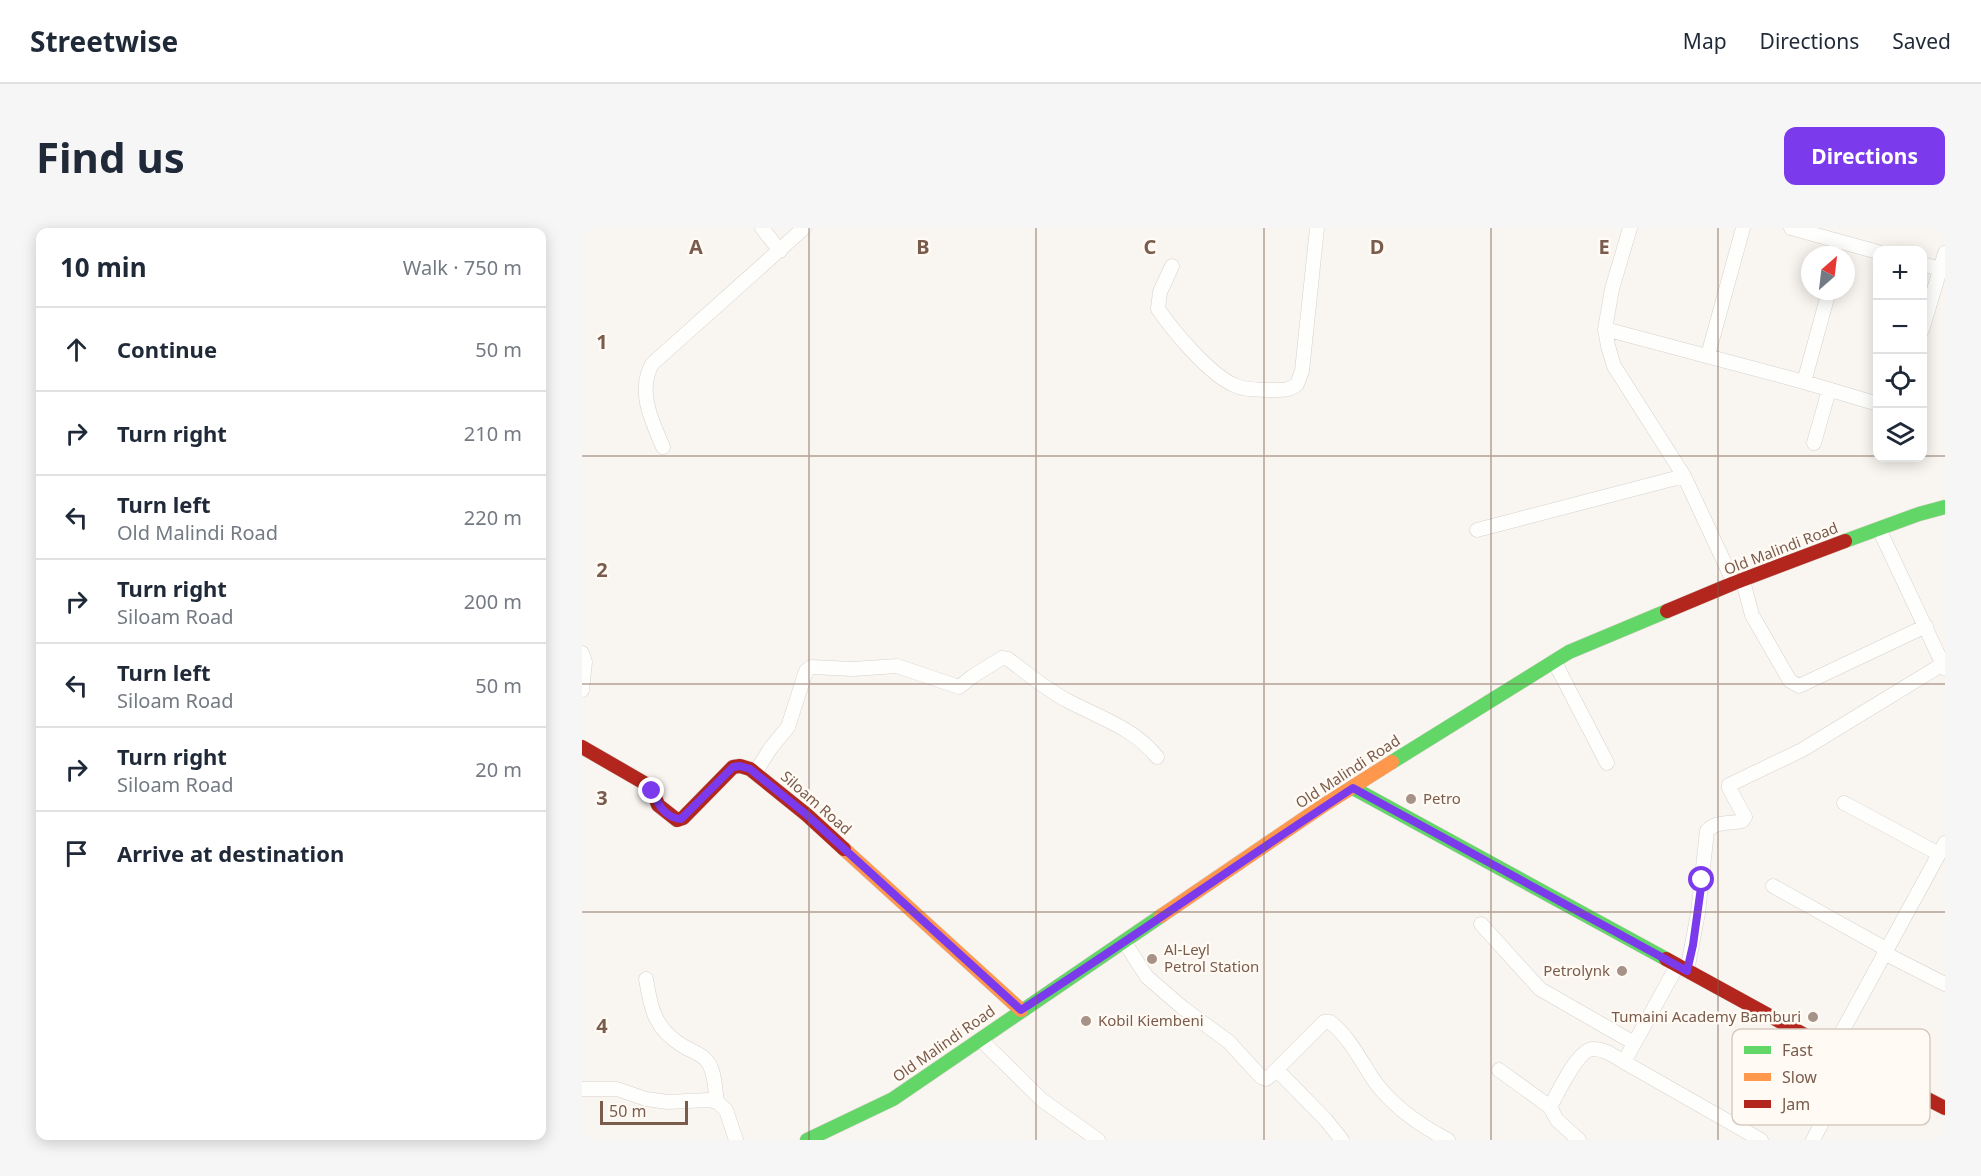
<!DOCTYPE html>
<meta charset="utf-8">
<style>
body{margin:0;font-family:"Noto Sans",sans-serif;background:#f6f6f7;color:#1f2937}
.controls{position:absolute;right:18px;top:18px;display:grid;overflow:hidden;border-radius:12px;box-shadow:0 3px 15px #0003}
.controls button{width:54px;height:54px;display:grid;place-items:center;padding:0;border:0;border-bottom:2px solid #e0e1e3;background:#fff;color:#1f2937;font:30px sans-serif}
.compass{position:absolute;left:1219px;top:18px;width:54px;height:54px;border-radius:50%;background:#fff;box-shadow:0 3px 15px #0003;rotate:28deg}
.scale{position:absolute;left:18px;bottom:15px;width:88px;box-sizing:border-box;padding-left:6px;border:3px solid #7a5c4d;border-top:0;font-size:16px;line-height:21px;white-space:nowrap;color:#7a5c4d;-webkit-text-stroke:4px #fffaf3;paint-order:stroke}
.stop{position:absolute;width:18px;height:18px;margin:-14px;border:4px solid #7c3aed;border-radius:50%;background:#fff}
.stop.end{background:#7c3aed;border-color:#fff;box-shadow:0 2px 6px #0008}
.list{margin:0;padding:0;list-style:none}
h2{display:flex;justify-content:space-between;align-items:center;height:78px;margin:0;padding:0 24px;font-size:26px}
h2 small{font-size:20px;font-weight:400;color:#747a83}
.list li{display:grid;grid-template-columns:39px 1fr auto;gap:18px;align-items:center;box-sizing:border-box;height:84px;padding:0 24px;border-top:2px solid #e0e1e3}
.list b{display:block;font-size:22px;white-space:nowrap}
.list p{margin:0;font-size:20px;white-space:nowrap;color:#747a83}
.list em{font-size:20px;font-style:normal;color:#747a83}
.icon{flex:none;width:33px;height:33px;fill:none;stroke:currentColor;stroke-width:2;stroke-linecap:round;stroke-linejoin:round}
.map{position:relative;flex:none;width:1363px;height:912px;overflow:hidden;border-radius:12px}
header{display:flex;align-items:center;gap:36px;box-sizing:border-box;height:84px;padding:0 30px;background:#fff;border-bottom:2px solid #e0e1e3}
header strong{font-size:28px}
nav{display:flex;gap:33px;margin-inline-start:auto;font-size:21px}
.intro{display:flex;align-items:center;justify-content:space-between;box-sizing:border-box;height:144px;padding:0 36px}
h1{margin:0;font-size:42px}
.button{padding:15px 27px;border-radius:12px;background:#7c3aed;color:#fff;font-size:21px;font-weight:700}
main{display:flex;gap:36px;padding:0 36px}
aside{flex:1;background:#fff;border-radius:12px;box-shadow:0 3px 15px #0003}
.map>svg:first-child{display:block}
</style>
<header>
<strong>Streetwise</strong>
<nav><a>Map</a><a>Directions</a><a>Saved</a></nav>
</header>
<div class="intro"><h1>Find us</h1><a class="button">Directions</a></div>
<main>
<aside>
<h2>10 min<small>Walk · 750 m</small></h2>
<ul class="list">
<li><svg class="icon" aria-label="ahead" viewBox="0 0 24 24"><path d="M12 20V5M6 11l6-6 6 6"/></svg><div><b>Continue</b></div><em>50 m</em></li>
<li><svg class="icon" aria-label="right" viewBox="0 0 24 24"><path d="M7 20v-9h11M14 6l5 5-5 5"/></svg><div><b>Turn right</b></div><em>210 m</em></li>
<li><svg class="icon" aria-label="left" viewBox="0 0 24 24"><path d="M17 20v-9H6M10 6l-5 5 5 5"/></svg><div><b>Turn left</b><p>Old Malindi Road</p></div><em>220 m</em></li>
<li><svg class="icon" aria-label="right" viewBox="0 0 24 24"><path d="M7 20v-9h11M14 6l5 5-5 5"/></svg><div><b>Turn right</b><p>Siloam Road</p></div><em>200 m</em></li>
<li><svg class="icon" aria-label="left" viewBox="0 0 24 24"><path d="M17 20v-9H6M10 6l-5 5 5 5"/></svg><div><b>Turn left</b><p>Siloam Road</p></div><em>50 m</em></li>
<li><svg class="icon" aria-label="right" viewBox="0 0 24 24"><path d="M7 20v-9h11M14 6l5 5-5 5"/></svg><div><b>Turn right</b><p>Siloam Road</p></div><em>20 m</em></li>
<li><svg class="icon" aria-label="arrive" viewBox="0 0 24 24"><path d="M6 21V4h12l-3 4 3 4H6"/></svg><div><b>Arrive at destination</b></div></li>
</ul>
</aside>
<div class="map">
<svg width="1363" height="912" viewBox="0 0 1363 912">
<rect width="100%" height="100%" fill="#f9f5f0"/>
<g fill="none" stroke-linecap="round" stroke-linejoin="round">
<defs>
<path id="street" d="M180,0L198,23
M1048,0L1030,61L1023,101L1026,118L1032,138L1102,248L1152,355
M1209,0L1296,24
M1340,36L1358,41
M590,38L578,64L576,81C592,104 627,146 652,157C663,162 677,162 689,162C698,162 708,163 715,156L720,143L735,0
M1023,101L1222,154L1296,176
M1340,102L1363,25
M1126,127L1161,0
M1222,154L1247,63
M1232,215L1247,162
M81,219C70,193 55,164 70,136L222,0
M1297,301L1363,441
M895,302L1102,248
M1161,353L1170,387L1208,453L1217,458L1344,398
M0,425L3,434L0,462
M972,433L1025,535
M173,545L188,521L206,499L224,443L229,439L271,441L315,438L377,459L391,448L420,430L426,431C446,446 466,463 488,474C519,490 553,501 575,529
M1262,575L1357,626
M1191,658L1304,721
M899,696L958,761L1052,815
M543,715L565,749L601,780L647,814L679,849L684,851L688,848L742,794H748C767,808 780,835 793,854C811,878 839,898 866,912
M1302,725L1363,756
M1095,738L1042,834L1179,912
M1105,743L1116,685L1125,603C1133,593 1148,596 1160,593L1163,589L1147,560V557L1220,522L1361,436
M64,751C69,782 73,801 101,818C109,823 120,826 125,833C133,842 133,862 135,874
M399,812L460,872L516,912
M1250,822L1363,615
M695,842L744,892L760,912
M917,842L968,879L975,892L997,912
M0,861H35L64,871L86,874L126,872L135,874L144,882L154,912
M968,879C976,865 996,820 1012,821C1023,821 1034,829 1042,834
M1231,912L1271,834"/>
<path id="fast" d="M1263,313L1337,286L1363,279
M810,534L987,424L1085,383
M771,560L1084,731
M225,912L311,871L579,688"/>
<path id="slow" d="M262,621L439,782
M579,688L742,577L810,534"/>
<path id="jam" d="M1085,383L1152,355L1263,313
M0,519L64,556L71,563L76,577L95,592L101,590L151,539L158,538L168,541L225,587L262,621
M1084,731L1250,822L1363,880"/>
</defs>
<use href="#street" stroke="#d7d1cb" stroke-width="15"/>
<use href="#fast" stroke="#d9d2cb" stroke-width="15"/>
<use href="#slow" stroke="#d9d2cb" stroke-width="15"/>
<use href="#jam" stroke="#d9d2cb" stroke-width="15"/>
<use href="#street" stroke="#fefefd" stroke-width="14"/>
<use href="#fast" stroke="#63d668" stroke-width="14"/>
<use href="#slow" stroke="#ff974d" stroke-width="14"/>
<use href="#jam" stroke="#b3261e" stroke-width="14"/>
</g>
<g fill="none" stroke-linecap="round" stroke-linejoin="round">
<path stroke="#7c3aed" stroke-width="8" d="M70,563C76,576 83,590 99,591L151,539L158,538L168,541L225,587L439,782C551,710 659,633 771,560L1105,743L1111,717L1120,652"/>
</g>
<path fill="none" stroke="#7a5c4d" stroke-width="1.5" stroke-opacity="0.55" d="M227,0V912M454,0V912M682,0V912M909,0V912M1136,0V912M0,228H1296M1340,228H1363M0,456H1363M0,684H1363"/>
<g fill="#a69286" stroke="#fffaf3" stroke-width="2">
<circle cx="829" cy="571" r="6"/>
<circle cx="570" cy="731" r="6"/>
<circle cx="1040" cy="743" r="6"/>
<circle cx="1231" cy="789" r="6"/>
<circle cx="504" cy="793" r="6"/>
</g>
<g text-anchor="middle" stroke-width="5" stroke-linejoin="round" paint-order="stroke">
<g font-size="15" fill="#7a5c4d" stroke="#fffaf3">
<text transform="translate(1199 321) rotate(-21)" y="5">Old Malindi Road</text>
<text transform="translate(766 544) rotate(-33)" y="5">Old Malindi Road</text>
<text transform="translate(234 575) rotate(41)" y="5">Siloam Road</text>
<text transform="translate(362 816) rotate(-35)" y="5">Old Malindi Road</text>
</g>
<g font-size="15" fill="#7a5c4d" stroke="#fffaf3" text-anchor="start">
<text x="841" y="576">Petro</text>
<text x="582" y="727">Al-Leyl<tspan x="582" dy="17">Petrol Station</tspan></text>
<text x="1028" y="748" text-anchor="end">Petrolynk</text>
<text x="1219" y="794" text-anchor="end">Tumaini Academy Bamburi</text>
<text x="516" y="798">Kobil Kiembeni</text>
</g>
</g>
<rect x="1150" y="801" width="198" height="96" rx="9" fill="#fffaf3" stroke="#d7cbc1" stroke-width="1.5"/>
<rect x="1162" y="818" width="27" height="8" fill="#63d668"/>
<rect x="1162" y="845" width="27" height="8" fill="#ff974d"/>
<rect x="1162" y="872" width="27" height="8" fill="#b3261e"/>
<g font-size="16" fill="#7a5c4d">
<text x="1200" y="828">Fast</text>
<text x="1200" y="855">Slow</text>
<text x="1200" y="882">Jam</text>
</g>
<g font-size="20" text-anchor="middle" font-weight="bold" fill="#7a5c4d" stroke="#fffaf3" stroke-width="5" stroke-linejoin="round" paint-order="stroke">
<text x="114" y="26">A</text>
<text x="341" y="26">B</text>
<text x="568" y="26">C</text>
<text x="795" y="26">D</text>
<text x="1022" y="26">E</text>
<text x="20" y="121">1</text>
<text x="20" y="349">2</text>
<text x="20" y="577">3</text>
<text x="20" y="805">4</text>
</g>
</svg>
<div class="controls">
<button>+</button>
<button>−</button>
<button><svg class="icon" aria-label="locate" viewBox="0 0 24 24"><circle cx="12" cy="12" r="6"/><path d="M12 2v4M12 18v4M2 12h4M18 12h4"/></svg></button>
<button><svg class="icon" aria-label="layers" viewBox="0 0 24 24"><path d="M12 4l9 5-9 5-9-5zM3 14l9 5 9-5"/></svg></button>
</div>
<svg class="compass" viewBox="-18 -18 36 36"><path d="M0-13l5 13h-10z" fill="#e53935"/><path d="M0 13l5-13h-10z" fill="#747a83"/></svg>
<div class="scale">50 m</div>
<div class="stop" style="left:1120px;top:652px"></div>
<div class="stop end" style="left:70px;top:563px"></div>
</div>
</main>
